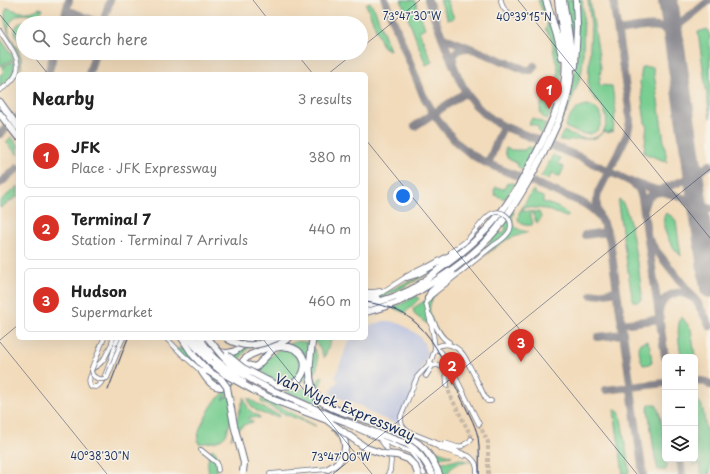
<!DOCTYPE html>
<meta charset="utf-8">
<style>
body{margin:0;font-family:"Playpen Sans",sans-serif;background:#f6f6f6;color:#222}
.controls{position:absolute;right:12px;bottom:12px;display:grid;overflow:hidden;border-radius:6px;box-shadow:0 4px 16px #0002}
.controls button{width:36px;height:36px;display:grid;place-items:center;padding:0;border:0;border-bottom:1px solid #e0e0e0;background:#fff;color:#222;font:20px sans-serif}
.you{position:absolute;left:403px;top:196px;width:14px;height:14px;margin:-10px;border:3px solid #fff;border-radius:50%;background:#1a73e8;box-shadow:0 0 0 6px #1a73e833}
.badge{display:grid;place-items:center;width:26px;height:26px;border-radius:50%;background:#d93025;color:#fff;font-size:13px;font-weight:700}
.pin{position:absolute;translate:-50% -33px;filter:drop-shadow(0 1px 2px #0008)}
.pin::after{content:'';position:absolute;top:21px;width:14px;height:12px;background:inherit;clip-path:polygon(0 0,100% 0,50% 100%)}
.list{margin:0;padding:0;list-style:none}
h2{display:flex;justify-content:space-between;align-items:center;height:52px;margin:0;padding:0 16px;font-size:17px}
h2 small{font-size:13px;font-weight:400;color:#767676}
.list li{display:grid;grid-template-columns:26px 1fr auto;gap:12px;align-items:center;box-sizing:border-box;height:64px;margin:0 8px 8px;padding:0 8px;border:1px solid #e0e0e0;border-radius:6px}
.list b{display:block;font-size:15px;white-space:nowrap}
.list p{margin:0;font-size:13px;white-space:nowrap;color:#767676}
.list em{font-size:13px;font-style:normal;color:#767676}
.icon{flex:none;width:22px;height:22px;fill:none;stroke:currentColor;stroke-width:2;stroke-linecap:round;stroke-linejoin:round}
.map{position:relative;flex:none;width:710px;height:474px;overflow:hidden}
.search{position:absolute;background:#fff;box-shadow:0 4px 16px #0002;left:16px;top:16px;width:352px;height:44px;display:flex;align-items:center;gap:10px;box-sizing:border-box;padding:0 14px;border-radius:22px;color:#767676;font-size:15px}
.panel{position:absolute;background:#fff;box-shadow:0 4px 16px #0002;left:16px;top:72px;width:352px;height:268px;border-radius:6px}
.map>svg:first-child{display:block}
</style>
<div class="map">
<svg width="710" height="474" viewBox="0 0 710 474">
<rect width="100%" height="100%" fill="#f7f3e8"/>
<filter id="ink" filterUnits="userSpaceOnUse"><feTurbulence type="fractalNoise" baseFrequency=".025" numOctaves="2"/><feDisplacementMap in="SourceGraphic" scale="8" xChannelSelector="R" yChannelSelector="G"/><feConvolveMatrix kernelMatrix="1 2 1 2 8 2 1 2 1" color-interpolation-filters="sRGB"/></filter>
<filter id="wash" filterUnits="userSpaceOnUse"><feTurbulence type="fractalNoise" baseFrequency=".012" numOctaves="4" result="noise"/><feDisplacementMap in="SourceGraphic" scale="16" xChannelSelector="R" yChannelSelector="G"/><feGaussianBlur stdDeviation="0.9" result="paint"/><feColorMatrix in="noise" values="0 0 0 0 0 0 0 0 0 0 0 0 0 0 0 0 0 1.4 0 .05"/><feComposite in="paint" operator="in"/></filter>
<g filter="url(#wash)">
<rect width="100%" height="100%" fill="#f2dbbb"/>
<path fill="#bcc3de" d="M384,321H390L401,324L414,332L420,337L424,343L427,354L401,422L397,424L370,413L365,408L330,394L334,384L336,385L338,379L335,378L347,345L350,340L352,338H366V327Z"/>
<path fill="#79ce92" stroke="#4a7e78" d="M401,0H414L416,3L425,28L419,31L432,62L426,65Z
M440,0H447L454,18L448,20Z
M538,0H544C553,30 568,62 558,94C555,103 551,112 547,120C539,116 539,109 542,102L545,101L548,98L552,100L554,96L551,95C554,88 556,81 558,74C559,68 556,63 555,58C552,44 554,41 545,29L547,27V22Z
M565,0H573L575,14L573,46H572Z
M577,0H582C584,17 584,32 583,49C583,57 583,66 581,74C577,88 571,101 566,114H564L570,99L576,64Z
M588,0H590L601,68L599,85L612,86L616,113L615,114L613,132L610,131L609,133L604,131C594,142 592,138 580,139C576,140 575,141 570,139L569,141L559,140L564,131C577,137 596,146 605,128C607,123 607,118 605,113C602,103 591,98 588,87L591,25Z
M370,2L375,10L390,50L383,47L366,4Z
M7,8C10,8 11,9 14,10C21,13 33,13 39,8L43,9C36,22 26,9 15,17C0,30 15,41 20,54C22,59 21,64 21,69C20,64 20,59 18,54C12,41 0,21 7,8Z
M24,21H29L32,23H23V48C17,39 8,26 24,21Z
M707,29L710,36V118L698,32Z
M0,38L12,55L14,60L10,61L0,66Z
M14,62C15,75 10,80 0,87V75L4,72L2,67L10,63Z
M642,67H653L667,162L644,153L647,124L645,123L640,82Z
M587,105C607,108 605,134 587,134C579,134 572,130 565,127C570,116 574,107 587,105Z
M532,118L546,124L542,133L538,132V126L529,124Z
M11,137L18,145V155L6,142Z
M527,147L535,148L523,170L517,166L518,164L507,158L505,150L506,148L512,150H525Z
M553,155L561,159L558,164L564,167L560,176L551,174L549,179L541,177Z
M511,182L515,184L505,199L495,195L494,190L496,187L504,189L507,183L510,184Z
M18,186V196L0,208V201Z
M533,190L536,192L535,194L543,197V202C552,205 563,208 569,216L566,217L546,209L524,207L522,211L539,212L541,217L538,223L536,222L533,213L530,214L533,223L532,224V225C525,226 520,225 518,218L519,213Z
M619,199C630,206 634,248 637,262L638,263L642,295L641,300L637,302L633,301L632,297L618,204Z
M513,211L514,212C509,224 515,230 528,232L506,240L481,258L495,247L493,245L483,252H481L499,232L503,234L506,228L503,225Z
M666,213L673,217L676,221L681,256C670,245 662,232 664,216Z
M441,265C417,280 398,292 371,302L375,297L381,295L405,283L417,279L416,277Z
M437,293C422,309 433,321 441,338L429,325L415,315L413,310L415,307Z
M417,296L419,299L405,313L393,308Z
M681,316L691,329L696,362L695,363V357H681V355C679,343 676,329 681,316Z
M254,338H256L232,369L213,383L202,370L172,351L180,348L195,352L211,366L204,346L215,353L220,355H231Z
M310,338H332L324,358C321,350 318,343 310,338Z
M298,341C301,342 305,342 307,343C319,349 321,367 312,376C300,387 280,383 267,378L260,367C271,355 282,345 298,341Z
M647,341L650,347L652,362H650L651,364L643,365C640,358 638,350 640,343Z
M322,376L323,377C318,392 316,391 323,406L286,392V390C301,390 313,388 322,376Z
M236,379V383L222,400L234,392L235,393L232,401L234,402L237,396L234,410L226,435C221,443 207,442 199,444L198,437L200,428L211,407L216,400L222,395L228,387Z
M244,397C247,409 250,412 260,417V418L249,417V420L253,421V422C242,424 236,430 231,439Z
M248,398L269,411L280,415L279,417C265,414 252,414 248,398Z
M262,398L285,409L316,426L280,412L261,402Z
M695,398L701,404L703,410L710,457V474H701L700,464L693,465L692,459H695Z
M656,404C662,416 665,445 665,459H666L667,464L666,470H658L655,457L648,409L649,405Z
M615,409L620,413L621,418L629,467V471L628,474H623L614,410Z
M421,445L452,456L439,458L425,456L423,454L424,452Z
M212,449C222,455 214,464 217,474H209C207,465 207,458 212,449Z
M460,459L471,462C460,461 453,464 447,474H441L435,463L453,461Z"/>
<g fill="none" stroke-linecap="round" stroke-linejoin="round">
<path stroke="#86858c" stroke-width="8" d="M385,0L423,95L434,114L445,129L457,143L472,155L488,164L581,202C597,210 606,224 610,241L643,474
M428,0C434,17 441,34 448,52C461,85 469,108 503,126L582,158L631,182L639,189L642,198L665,357
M67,10L100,23
M63,23L69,0
M103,23L110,0
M618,31C624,30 631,29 637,28C650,26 666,23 673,39C676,48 676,60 678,70
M442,37L526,70H531L534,66
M675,43V34L680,24L710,0
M453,63C452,53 459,47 469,48
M48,74L54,53
M89,74L95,53
M415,126L466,92
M0,134L18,117
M488,164L503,126
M0,183L18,168
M634,183L683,198L710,209
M658,191L689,178L710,165
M686,201C701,213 701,233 704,251
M644,207C646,197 652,192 662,192
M699,208C697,196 692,181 700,171
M599,214C596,207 596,201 598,193L627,135L630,122L629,109L613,0
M585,235L607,232
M650,241L655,249L697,302L710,326
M592,295L617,291
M659,311C662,295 678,288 691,297
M621,324L660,319
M598,337L623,334
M695,380L706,382L710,385
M606,390L665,383
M680,459L682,474"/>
<path stroke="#86858c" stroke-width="20" d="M668,0L710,288"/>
</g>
</g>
<g filter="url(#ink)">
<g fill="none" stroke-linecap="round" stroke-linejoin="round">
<path stroke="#c7b9a8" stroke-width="4" stroke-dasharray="4 2" stroke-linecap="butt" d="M447,385L450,395L471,436V439
M479,424L488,442V474"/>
<defs>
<path id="minor" d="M501,0C502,10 508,13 516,16
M0,31C15,54 31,71 0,90
M451,252L465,242L476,230
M366,292H373L380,291
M366,296H371L381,293L417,270L425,266
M430,315C435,324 440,338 449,342
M166,338L183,355L202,372
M112,342L113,338
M116,343L118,338
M120,345L123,338
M435,348C443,342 453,344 460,351C465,355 467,362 470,367C476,378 481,390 487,401H491
M435,348L441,352L447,360L479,424
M431,366L437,365L445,368L446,371L447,385
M93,368C104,363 106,355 111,345
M92,370C90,376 86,380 90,386C94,387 96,388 99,385C105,381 112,355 115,347
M426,376L431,368L432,364
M348,425L380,439L386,447L391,460L390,471L388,474
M381,440L411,452L416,459L424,474
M430,442L442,449L464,456
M445,443L457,447L462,446
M465,444L470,441L471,439
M201,450L217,463L218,470
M270,474L328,469
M477,474C477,465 476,462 469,456L409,432C403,428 400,424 401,416L417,377L428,365L432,358L435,348L433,333L426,303L428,298L494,245"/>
<path id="highway" d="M546,0L558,39L562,57
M575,66L577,27L576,0
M0,102L18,127
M0,114L18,137
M407,277L417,274L455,253
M428,298L431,292L452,273
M366,300L378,299
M366,305C382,301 400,296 414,288C424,282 433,274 441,268C455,258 469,247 481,235C507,210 525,176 541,144C550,125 560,105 564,84C569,58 561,27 558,0
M366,312C377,309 387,306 398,302C406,298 414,294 422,289C448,274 475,255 495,231C514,208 529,181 543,154C554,131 567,107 570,81C574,54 567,26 563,0
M182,338L194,356L208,371
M189,338L195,346L210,362
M194,338L216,360
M201,338C209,348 222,357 235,351C241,348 246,342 251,338
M313,338C311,346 311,354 310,362C309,375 310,389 319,399C327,408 344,412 355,416C374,422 403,432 419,444C429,452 434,462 439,474
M241,364L256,367L276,346L289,338
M202,372C207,379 211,387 222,387L229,381L244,360L250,355L274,345
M266,380C271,382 277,386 283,386C307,385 314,353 289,347C284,346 279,347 274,348
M253,390L274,400L327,420C331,423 335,426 339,430C351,446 344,461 328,469
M276,392L333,417L407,444C419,451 426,462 432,474"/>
</defs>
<use href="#minor" stroke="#666b7f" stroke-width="5.5"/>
<use href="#highway" stroke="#666b7f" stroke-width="8"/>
<use href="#minor" stroke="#fff" stroke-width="4"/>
<use href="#highway" stroke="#fff" stroke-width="6"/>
<path stroke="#1b2f5e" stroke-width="1" d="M366,302C384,305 402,310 416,323C437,341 447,371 460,395C466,409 475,423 478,437C480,449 479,462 479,474
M108,390L128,338"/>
<defs>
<path id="minor-bridge" d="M476,230C480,225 485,218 491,214C501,208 514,218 510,230C507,237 500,241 494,245
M104,338L91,371C92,378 101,381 107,378L119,348"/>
<path id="highway-bridge" d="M208,338C214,346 221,355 228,362C242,376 259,384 276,392
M226,338C244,349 258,346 277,338
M227,355L243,368L266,380
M216,360L243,382
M210,362L226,375L253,390
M208,371L221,379L227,387L234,425L244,463L243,472
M334,425L366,448L384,454L397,455L408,459L415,466L418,474"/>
</defs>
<use href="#minor-bridge" stroke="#666b7f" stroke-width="5.5" stroke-linecap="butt"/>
<use href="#highway-bridge" stroke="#666b7f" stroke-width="8" stroke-linecap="butt"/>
<use href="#minor-bridge" stroke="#fff" stroke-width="4"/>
<use href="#highway-bridge" stroke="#fff" stroke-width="6"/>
</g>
</g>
<path fill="none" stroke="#1b2f5e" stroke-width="1" stroke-opacity="0.45" d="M253,0L271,23M518,0L710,238M0,15L23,43M361,48L420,0M31,53L48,74M296,53L313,74M328,74L354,53M366,140L637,474M262,338L372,474M0,340L18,325M0,342L107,474M333,474L710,169"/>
<g text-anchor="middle" stroke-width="3" stroke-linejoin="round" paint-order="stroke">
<g font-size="14" fill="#1b2f5e" stroke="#f7f3e8">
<text transform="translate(345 407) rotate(23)" y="5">Van Wyck Expressway</text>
</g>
</g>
<g font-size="10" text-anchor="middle" fill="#1b2f5e" stroke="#f7f3e8" stroke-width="3" stroke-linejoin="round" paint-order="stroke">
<text x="412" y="20">73°47'30"W</text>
<text x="524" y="21">40°39'15"N</text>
<text x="100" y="460">40°38'30"N</text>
<text x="341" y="461">73°47'00"W</text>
</g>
</svg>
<div class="controls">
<button>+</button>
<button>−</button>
<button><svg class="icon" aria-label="layers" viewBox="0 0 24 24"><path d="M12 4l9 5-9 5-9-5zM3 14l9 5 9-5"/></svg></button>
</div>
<div class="you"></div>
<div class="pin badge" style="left:549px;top:109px">1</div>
<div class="pin badge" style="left:452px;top:385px">2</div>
<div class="pin badge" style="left:521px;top:362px">3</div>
<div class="search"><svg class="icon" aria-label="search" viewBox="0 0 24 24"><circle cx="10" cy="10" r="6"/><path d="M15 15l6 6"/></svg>Search here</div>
<section class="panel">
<h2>Nearby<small>3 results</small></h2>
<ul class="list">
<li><span class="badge">1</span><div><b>JFK</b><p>Place · JFK Expressway</p></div><em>380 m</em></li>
<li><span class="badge">2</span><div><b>Terminal 7</b><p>Station · Terminal 7 Arrivals</p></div><em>440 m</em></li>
<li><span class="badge">3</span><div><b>Hudson</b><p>Supermarket</p></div><em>460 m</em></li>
</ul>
</section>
</div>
